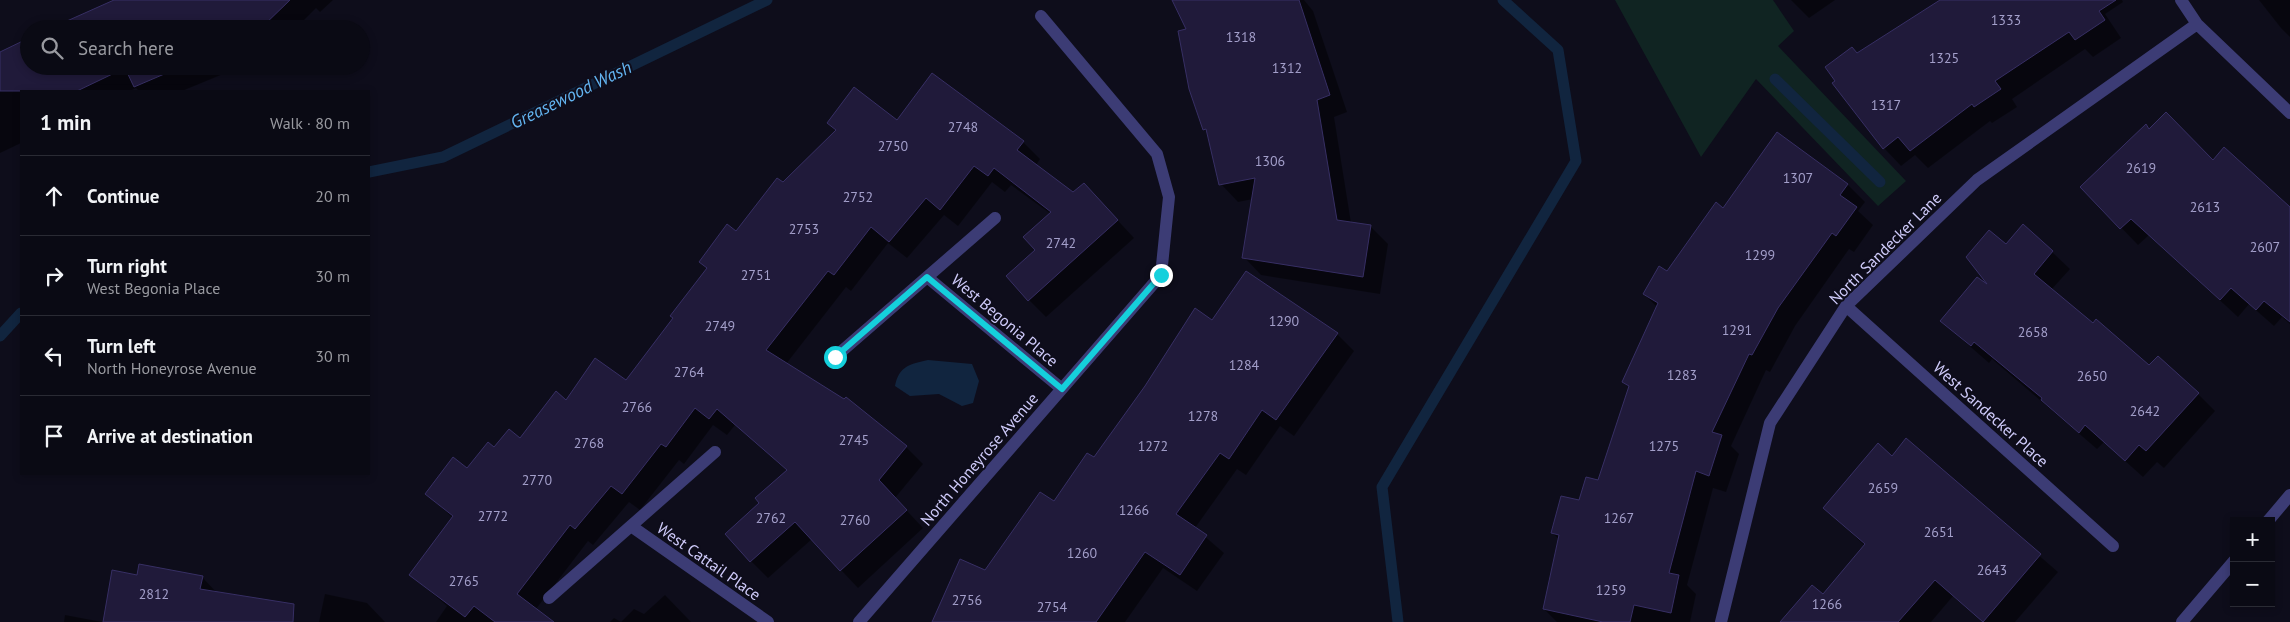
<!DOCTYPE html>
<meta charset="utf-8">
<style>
body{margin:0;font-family:"PT Sans",sans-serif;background:#13131d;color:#f1f3f6}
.controls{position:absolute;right:15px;bottom:15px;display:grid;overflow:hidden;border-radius:0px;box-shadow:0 2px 8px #0003}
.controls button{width:45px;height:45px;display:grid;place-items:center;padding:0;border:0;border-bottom:1px solid #2a2b34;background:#0a0a14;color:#f1f3f6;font:25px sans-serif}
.stop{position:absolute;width:15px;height:15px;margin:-11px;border:4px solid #15d0dc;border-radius:50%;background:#fff}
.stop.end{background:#15d0dc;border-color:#fff;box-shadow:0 1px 5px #0008}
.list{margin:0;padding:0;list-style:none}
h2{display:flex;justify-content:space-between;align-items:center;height:65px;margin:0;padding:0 20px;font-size:21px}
h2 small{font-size:16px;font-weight:400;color:#999aa0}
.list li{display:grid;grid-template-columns:32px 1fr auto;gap:15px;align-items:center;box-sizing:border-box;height:80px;padding:0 20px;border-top:1px solid #2a2b34}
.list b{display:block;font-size:19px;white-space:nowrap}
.list p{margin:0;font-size:16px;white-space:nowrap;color:#999aa0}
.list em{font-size:16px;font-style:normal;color:#999aa0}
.icon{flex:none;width:28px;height:28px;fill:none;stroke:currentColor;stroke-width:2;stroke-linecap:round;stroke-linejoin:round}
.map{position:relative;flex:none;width:2290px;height:622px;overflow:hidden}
.search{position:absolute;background:#0a0a14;box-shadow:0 2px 8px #0003;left:20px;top:20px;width:350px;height:55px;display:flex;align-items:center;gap:12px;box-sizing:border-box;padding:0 18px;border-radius:28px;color:#999aa0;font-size:19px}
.panel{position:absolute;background:#0a0a14;box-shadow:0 2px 8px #0003;left:20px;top:90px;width:350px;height:385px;border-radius:0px}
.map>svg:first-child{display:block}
</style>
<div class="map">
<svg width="2290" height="622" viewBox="0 0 2290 622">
<rect width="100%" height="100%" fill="#0e0d1b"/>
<path fill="#102422" d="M1615,0H1773L1794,31L1778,46L1906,181L1878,206L1756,79L1701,157Z"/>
<path fill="#11253f" d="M928,360L972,364L979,381L973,403L962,406L939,394L910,396L895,386C899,366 910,364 928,360Z"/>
<path fill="#0007" d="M118,0H333L320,12L316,8L295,29H53Z
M1174,0H1304L1313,11L1347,112L1334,117L1351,223L1370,226L1388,244L1380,294L1261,275L1244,257L1253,199L1238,202L1221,184L1208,133L1204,129L1187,30Z
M1791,0H1835L1809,18Z
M1943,0H2122L2123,2L2105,14L2121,38L2093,57L2085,49L2012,99L2017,107L1992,123L1990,121L1928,168L1915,155L1901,166L1884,148L1857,54Z
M2259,0H2290V37L2281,28Z
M29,66H220L223,74L182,91H139L136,88L130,91H21V143L0,153V76Z
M932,74L1023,142L1040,159L1036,165L1073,194L1084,184L1134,238L1046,317L1029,300L1037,250L1051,214L1011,185L1005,192L992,182L958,226L944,215L907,258L888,243L851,291L846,287L786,364L906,447L923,464L895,498L923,528L858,588L812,539L768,578L751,561L761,503L788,471L735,425L727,435L713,425L684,464L679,460L640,510L629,502L593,545L588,541L536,609L552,622H436L447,606L411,575L453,518L427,494L468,470L494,449L520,440L567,401L626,382L674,319L708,269L701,262L737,232L837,131L828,123L897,122Z
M2150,130L2213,161L2290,207V324L2282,317L2274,326L2249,304L2238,317L2149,235L2138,245L2082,187Z
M1778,134L1848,185L1865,202L1858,211L1873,225L1854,252L1849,249L1795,326L1770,372L1766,370L1731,446L1739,454L1726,492L1713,488L1687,585L1696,594L1690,622H1557L1544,609L1559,539L1552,533L1599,482L1630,388L1624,382L1658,308L1644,294L1668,272L1724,209Z
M2006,245L2052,252L2070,269L2051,290L2149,367L2198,394L2215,411L2164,468L2157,462L2143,477L2104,442L2097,449L1992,359L1989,363L1941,321L1991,289Z
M1213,321L1337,334L1354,351L1294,436L1280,426L1246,475L1237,469L1195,528L1224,553L1197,591L1163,568L1125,622H934L1054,503Z
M1906,440L2058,572L2015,622H1983L1953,596L1931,622H1796L1823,596L1865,546L1825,508L1892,458Z
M138,576L202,577L218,594L272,622H104Z
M325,594L367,603L385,622H319Z
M665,595L691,622H610L614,618L621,622L634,609L644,614Z
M65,615L102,622H64Z"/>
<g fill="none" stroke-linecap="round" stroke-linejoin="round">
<path stroke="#11253f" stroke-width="11" d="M1775,79L1880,182
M369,172L443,157L767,0
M0,336L21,313
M1398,622L1382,487L1576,161L1558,50L1503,0"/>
</g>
<path fill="#201a3a" stroke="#372f64" d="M114,0H290L260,29H49Z
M1172,0H1299L1330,95L1317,100L1337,220L1371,225L1363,277L1242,258L1255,178L1219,185L1206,129L1203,130L1189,89L1178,31L1186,29Z
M1940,0H2116L2099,11L2105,20L2075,40L2069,32L1995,81L2001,89L1974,107L1972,104L1910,151L1898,137L1883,149L1832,83L1835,81L1825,67L1852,47L1857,53Z
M29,38V66H183L134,87L125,68L77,91H0V52Z
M932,73L1024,141L1017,150L1073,192L1084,183L1118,220L1028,301L1006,276L1035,250L1023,237L1051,212L994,168L988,176L974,166L940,210L926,198L889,242L871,227L834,275L828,271L766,350L844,399L846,397L907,446L879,480L907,510L840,571L795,522L750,562L725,534L759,503L755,498L787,470L717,409L709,419L695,408L666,447L661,444L622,494L611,486L575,529L570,525L517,594L554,622H495L474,606L465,617L409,575L453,516L425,494L453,457L467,468L488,442L494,447L509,429L520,438L556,391L566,400L595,358L626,380L673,318L670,316L707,268L699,262L727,224L736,231L777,178L783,182L836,130L827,123L854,87L897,120Z
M2166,112L2213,160L2224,147L2290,207V322L2264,301L2256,310L2231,288L2220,300L2131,219L2120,229L2080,187L2146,124L2149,129Z
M1777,132L1848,184L1840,195L1857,207L1836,236L1832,233L1778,308L1752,355L1749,354L1712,432L1722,435L1709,476L1696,471L1669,573L1679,575L1671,613L1634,605L1630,622H1603L1543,609L1559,535L1551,533L1561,496L1579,500L1586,477L1598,480L1629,386L1622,382L1658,303L1643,294L1659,266L1667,271L1716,202L1723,208Z
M2023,224L2053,251L2034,274L2093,323L2096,319L2149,365L2158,356L2199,393L2146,451L2139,445L2125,461L2085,425L2079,433L2041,400L2042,398L1974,342L1971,346L1940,321L1977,277L1987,284L1966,257L1989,230L2006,244Z
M1246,271L1338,333L1276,420L1262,410L1229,459L1220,453L1176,514L1207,535L1180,575L1145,552L1096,622H932L960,559L985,570L1040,492L1054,501L1087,453L1094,457L1145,386L1195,308L1212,320Z
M1906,438L2041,554L1983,622L1935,580L1898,622H1780L1812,585L1823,594L1865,544L1823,508L1878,443L1892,456Z
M139,564L203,576L200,589L294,604L293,622H103L112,570L137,575Z"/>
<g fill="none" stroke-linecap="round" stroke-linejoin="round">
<path stroke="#3c3c75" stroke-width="12" d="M2181,0L2197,24L2290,113
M927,277L1062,389
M1846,306L2113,546
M835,357L995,218
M2268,521L2290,495
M631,526L768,622
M549,598L715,452
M859,622L1161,275L1169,197L1157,154L1041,16
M1721,622L1770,423L1846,306L1977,180L2197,24
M2182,622L2234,561"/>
</g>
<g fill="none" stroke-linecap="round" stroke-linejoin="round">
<path stroke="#15d0dc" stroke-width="6" d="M835,357L927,277L1062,389L1161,275"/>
</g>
<g text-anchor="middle" stroke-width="4" stroke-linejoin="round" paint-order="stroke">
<g font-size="14" fill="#a39fca">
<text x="2006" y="25">1333</text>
<text x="1241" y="42">1318</text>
<text x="1944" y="63">1325</text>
<text x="1287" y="73">1312</text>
<text x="1886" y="110">1317</text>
<text x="963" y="132">2748</text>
<text x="893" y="151">2750</text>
<text x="1270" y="166">1306</text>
<text x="2141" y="173">2619</text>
<text x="1798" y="183">1307</text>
<text x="858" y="202">2752</text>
<text x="2205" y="212">2613</text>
<text x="804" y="234">2753</text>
<text x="1061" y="248">2742</text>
<text x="2265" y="252">2607</text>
<text x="1760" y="260">1299</text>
<text x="756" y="280">2751</text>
<text x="1284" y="326">1290</text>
<text x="720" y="331">2749</text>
<text x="1737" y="335">1291</text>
<text x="2033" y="337">2658</text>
<text x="1244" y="370">1284</text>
<text x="689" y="377">2764</text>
<text x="1682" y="380">1283</text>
<text x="2092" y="381">2650</text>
<text x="637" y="412">2766</text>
<text x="2145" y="416">2642</text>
<text x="1203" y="421">1278</text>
<text x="854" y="445">2745</text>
<text x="589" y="448">2768</text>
<text x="1153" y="451">1272</text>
<text x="1664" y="451">1275</text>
<text x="537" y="485">2770</text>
<text x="1883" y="493">2659</text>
<text x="1134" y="515">1266</text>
<text x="493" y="521">2772</text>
<text x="771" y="523">2762</text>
<text x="1619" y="523">1267</text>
<text x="855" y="525">2760</text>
<text x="1939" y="537">2651</text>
<text x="1082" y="558">1260</text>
<text x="1992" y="575">2643</text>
<text x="464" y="586">2765</text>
<text x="1611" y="595">1259</text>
<text x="154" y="599">2812</text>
<text x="967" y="605">2756</text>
<text x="1827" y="609">1266</text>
<text x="1052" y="612">2754</text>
</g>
<g font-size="16" fill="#cfcbfa" stroke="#0e0d1b">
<text transform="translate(1885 248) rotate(-45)" y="6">North Sandecker Lane</text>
<text transform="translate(1005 320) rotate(40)" y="6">West Begonia Place</text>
<text transform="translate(1991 414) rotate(42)" y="6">West Sandecker Place</text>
<text transform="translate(979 459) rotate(-49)" y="6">North Honeyrose Avenue</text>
<text transform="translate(709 561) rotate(35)" y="6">West Cattail Place</text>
</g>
<g font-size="18" font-style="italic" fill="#63b4f0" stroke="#0e0d1b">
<text transform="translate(571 95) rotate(-26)" y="6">Greasewood Wash</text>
</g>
</g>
</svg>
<div class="controls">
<button>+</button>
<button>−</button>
</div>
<div class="stop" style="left:835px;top:357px"></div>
<div class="stop end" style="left:1161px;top:275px"></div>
<div class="search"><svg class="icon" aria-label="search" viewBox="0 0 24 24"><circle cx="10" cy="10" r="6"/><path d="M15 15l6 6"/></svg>Search here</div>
<section class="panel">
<h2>1 min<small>Walk · 80 m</small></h2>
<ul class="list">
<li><svg class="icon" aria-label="ahead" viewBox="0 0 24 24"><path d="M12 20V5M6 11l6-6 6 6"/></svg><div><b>Continue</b></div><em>20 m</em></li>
<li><svg class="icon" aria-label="right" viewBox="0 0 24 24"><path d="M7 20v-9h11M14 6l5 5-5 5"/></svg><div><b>Turn right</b><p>West Begonia Place</p></div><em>30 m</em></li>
<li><svg class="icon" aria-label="left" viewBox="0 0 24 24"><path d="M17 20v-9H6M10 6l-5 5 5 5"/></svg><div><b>Turn left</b><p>North Honeyrose Avenue</p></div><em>30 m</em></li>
<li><svg class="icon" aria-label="arrive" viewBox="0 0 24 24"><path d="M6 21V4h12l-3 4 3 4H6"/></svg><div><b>Arrive at destination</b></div></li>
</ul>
</section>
</div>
